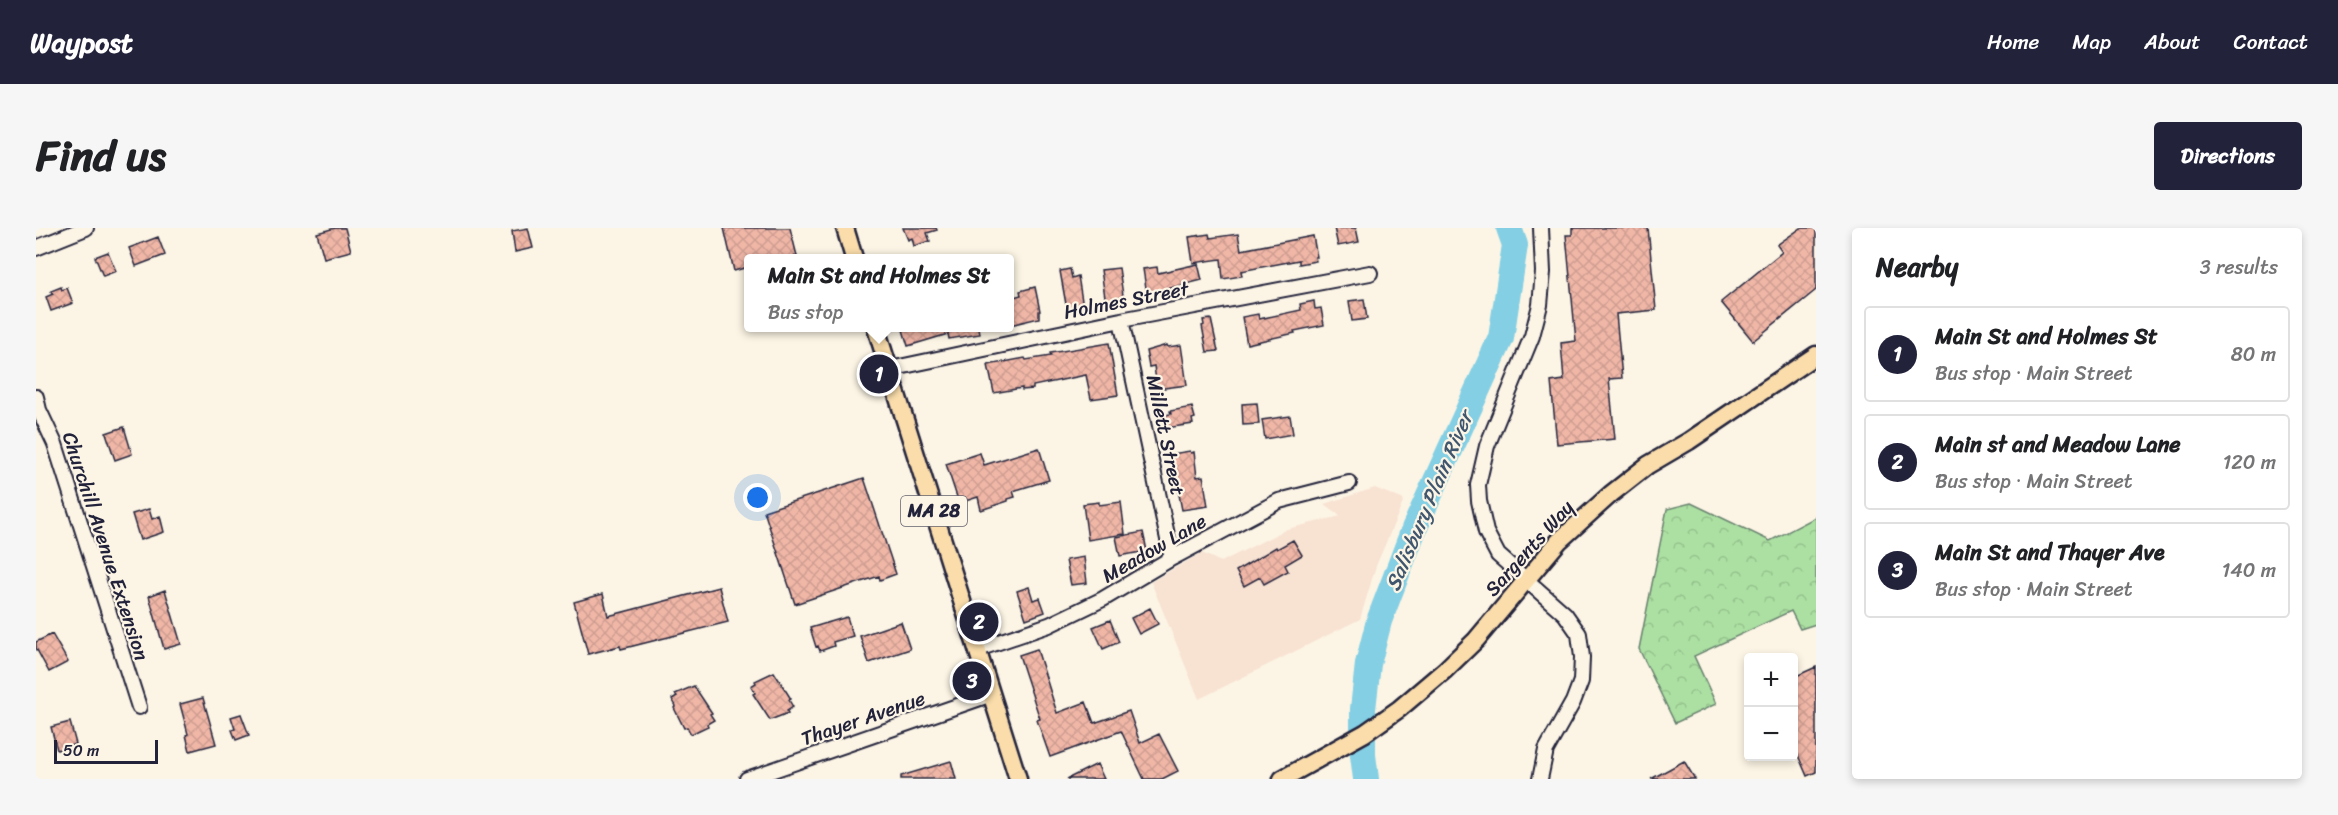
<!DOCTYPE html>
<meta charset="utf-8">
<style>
body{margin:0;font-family:Sriracha,sans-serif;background:#f6f6f6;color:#202124}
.controls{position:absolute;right:18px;bottom:18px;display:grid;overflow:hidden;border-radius:6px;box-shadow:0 3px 9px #0003}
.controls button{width:54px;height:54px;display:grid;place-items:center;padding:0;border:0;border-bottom:2px solid #e0e0e0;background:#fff;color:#202124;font:30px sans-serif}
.scale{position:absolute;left:18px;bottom:15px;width:104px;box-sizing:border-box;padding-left:6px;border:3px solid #22223b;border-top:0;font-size:16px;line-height:21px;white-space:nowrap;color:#22223b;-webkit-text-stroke:4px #fcf5e5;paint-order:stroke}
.you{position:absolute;left:722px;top:270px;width:21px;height:21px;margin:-15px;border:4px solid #fff;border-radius:50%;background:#1a73e8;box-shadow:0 0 0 9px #1a73e833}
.badge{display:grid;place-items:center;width:39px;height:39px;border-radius:50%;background:#22223b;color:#fff;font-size:20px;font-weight:700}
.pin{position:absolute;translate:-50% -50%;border:3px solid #fff;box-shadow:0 2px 6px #0006}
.popup{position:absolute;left:708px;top:26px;width:270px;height:78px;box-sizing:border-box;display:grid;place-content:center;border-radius:6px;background:#fff;filter:drop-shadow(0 2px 4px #0005);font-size:20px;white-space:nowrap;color:#757577}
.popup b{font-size:22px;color:#202124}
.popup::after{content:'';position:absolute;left:50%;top:100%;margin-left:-12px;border:12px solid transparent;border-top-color:#fff}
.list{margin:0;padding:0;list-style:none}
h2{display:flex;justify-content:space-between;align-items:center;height:78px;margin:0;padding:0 24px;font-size:26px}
h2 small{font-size:20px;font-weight:400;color:#757577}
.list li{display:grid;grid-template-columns:39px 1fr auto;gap:18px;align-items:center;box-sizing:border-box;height:96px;margin:0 12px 12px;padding:0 12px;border:2px solid #e0e0e0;border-radius:6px}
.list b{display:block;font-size:22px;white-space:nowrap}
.list p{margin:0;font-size:20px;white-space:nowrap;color:#757577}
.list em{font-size:20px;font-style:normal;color:#757577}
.map{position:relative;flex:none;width:1780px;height:551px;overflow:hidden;border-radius:6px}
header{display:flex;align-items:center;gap:36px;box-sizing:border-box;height:84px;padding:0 30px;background:#22223b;color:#fff}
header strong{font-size:28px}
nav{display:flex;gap:33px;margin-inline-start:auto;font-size:21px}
.intro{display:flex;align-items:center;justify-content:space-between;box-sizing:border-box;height:144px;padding:0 36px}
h1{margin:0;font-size:42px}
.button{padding:15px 27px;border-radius:6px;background:#22223b;color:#fff;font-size:21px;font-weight:700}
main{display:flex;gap:36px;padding:0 36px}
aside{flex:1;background:#fff;border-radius:6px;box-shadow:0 3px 9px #0003}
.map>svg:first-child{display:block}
</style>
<header>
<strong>Waypost</strong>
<nav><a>Home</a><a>Map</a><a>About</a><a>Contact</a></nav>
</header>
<div class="intro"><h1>Find us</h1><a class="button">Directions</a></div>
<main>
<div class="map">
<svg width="1780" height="551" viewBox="0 0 1780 551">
<defs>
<pattern id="forest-crowns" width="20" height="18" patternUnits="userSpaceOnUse" patternTransform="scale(1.5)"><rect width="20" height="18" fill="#ace0a2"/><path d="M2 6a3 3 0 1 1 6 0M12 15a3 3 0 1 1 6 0" fill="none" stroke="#94c08c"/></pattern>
<pattern id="building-cross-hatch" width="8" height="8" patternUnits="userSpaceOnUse" patternTransform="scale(1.5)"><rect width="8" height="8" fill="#f0b7a7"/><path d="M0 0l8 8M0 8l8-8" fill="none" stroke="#ce9d91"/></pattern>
</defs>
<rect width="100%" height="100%" fill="#fcf5e5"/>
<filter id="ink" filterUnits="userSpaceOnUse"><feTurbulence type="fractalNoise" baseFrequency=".0167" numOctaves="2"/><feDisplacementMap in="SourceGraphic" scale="12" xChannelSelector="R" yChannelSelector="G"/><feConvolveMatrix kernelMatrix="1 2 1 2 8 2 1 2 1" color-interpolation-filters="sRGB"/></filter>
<g filter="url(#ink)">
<path fill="#f8e2d2" d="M1339,260L1368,272L1340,338L1324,391L1163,471L1115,354L1166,325L1185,334L1251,301L1305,288L1288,276Z"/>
<path fill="url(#forest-crowns)" stroke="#67816e" stroke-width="1.5" d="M1655,275L1734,313L1780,289V396L1764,401L1755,383L1658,428L1680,476L1639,495L1603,421L1631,281Z"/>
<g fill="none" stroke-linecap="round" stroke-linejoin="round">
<path stroke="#84cfe4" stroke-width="26" d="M1330,551L1327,527V481L1332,436L1343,393L1378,301L1465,110L1479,17L1473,0"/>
</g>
<path fill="url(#building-cross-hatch)" stroke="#22223b" stroke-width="1.5" d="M299,0H309L315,23L288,30L281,5Z
M492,0L497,20L479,24L476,3Z
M688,0H754L761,28L748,30H712V39L698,43Z
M867,0H900L901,2L891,5L894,13L878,18L876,10L872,12Z
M1298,0H1320L1323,14L1302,18Z
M1536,0H1612L1620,82L1580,86L1586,150L1573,151L1579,211L1521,216L1515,154L1528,152L1525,115L1540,113L1530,7H1536Z
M1765,0H1780V62L1717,113L1685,74L1746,24L1741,17Z
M1173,6L1174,10L1202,6L1205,22L1277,8L1281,29H1279L1280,33L1263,36V32L1205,43L1206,48L1187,51L1185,31L1157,35L1153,9Z
M122,9L129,27L100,38L93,20Z
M72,24L80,43L67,48L59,29Z
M1162,36L1166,52L1111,66L1107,41L1121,39L1122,45Z
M1083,40L1088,74L1070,76L1065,42Z
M1034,41L1036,50L1042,48L1047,79L1031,82L1024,43Z
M25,59L26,62L31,60L37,75L15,83L10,69L17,66L15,63Z
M999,59L1004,83H1003V90L974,97V70L985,67L984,63Z
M1328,71L1331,91L1316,93L1313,73Z
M1278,73L1279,81L1285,80L1288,97L1258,103L1259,105L1211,116L1206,89L1222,86L1223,91L1265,82L1264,76Z
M1175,91L1182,123L1171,124L1166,98L1168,97L1167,92Z
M874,99H943L944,106L913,111L912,106L872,118L867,102Z
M1073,115L1082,167L1055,171L1050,147L997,158V161L986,162V160L958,165L952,137L989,130L990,132L1015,128L1014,125Z
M1131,117L1132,119L1145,117L1151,157L1121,161L1118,138L1113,139L1110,123Z
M1221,175L1223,196L1207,197L1206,176Z
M1156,179L1159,190L1156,191L1157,196L1130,200L1128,187L1135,186L1134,183Z
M1254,188L1257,206L1229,211L1226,192Z
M88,199L96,226L79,232L70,205Z
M1003,220L1013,252L977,263L979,269L972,271V273L945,282L942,269L923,275L910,236L944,225L948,237Z
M1154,223L1155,225L1158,224L1161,249L1167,248L1172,278L1146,282L1135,226Z
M828,250L860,346L844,352L843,348L759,376L728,283Z
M1063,274V277L1085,274L1089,306L1052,312L1047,276Z
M113,281L116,291L124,288L128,304L104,312L96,286Z
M1107,304L1111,323L1084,328L1080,309Z
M1257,312L1266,327L1249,337L1252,343L1228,356L1224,349L1208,358L1200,343L1240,319L1241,321Z
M1048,329L1051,355L1035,357L1030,332Z
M683,359L692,394L585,421L584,418L552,426L538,374L567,366L572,388Z
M993,359L997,372L1004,370L1009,384L990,391L981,363Z
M129,362L145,416L128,421L113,368Z
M1114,380L1122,396L1103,406L1095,390Z
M811,389L817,408L797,414L798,418L784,423L782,418L780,419L774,400Z
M1074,392L1083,414L1067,421L1057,399Z
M865,394L874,421L833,435L824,408Z
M16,406L32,434L13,444L0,420V414Z
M1001,421L1021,485L1050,474L1058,495L1093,483L1104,515L1123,506L1142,543L1126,551H1108L1085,503L1014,529L1001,492L1004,491L983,427Z
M1780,439V544L1771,548L1758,518V449Z
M738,444L755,471L753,472L757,479L751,483L752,485L734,492L717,466L719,465L715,458L720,455L719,453Z
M658,458L676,485L674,486L678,492L671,496L672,498L655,506L651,499L648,500L638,480L640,478L636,471L641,468L639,466Z
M167,470L180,516L154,523L150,507L152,506L144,476Z
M205,486L213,507L200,512L196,502L199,501L195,489Z
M34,494L40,516L21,522L15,499Z
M915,533L920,551H865V548Z
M1648,533L1659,551H1615Z
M1061,536L1068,551H1031Z"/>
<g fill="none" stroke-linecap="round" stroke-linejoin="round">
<defs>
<path id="minor" d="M0,20L50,0
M1085,92L1136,330
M854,141L1085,92L1334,45
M0,169L3,182L19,216L103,479
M942,421L1013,397L1067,371L1136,330L1243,273L1313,255
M711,551L956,466
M1504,551L1510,522L1537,474L1545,453L1546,429L1543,406L1529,386L1462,327L1450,304L1443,273L1442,257L1451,218L1496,108L1504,77L1507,44L1505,0"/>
<path id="major" d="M809,0L818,30
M840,100L982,551
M1246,551L1329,505L1363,481L1409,442L1440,412L1523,313L1575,266L1612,237L1653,213L1780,127"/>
</defs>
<use href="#minor" stroke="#22223b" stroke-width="18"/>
<use href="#major" stroke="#22223b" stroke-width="21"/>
<use href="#minor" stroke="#fcf5e5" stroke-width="14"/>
<use href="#major" stroke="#faddab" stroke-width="16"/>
</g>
</g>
<g text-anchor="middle" stroke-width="4.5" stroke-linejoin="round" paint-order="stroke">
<rect fill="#fcf5e5" stroke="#63616e" stroke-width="1.5" x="865" y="268" width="66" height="30" rx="4.5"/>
<g font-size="18" font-weight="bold" fill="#22223b">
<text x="898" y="289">MA 28</text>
</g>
<g font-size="20" fill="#22223b" stroke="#fcf5e5">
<text transform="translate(1090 72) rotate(-11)" y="7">Holmes Street</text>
<text transform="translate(1130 207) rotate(78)" y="7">Millett Street</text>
<text transform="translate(70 318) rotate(72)" y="7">Churchill Avenue Extension</text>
<text transform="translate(1118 320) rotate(-30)" y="7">Meadow Lane</text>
<text transform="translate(1493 320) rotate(-48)" y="7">Sargents Way</text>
<text transform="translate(827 490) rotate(-19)" y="7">Thayer Avenue</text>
</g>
<g font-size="21" font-style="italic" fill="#3f566e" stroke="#fcf5e5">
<text transform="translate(1393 273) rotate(-67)" y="7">Salisbury Plain River</text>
</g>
</g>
</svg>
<div class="controls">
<button>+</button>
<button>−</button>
</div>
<div class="scale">50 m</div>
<div class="you"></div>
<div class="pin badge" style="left:843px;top:146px">1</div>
<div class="popup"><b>Main St and Holmes St</b>Bus stop</div>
<div class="pin badge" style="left:943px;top:394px">2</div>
<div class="pin badge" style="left:936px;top:453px">3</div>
</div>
<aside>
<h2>Nearby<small>3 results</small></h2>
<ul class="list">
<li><span class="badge">1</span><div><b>Main St and Holmes St</b><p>Bus stop · Main Street</p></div><em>80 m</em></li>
<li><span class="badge">2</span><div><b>Main st and Meadow Lane</b><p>Bus stop · Main Street</p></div><em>120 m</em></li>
<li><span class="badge">3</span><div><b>Main St and Thayer Ave</b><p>Bus stop · Main Street</p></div><em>140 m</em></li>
</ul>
</aside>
</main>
